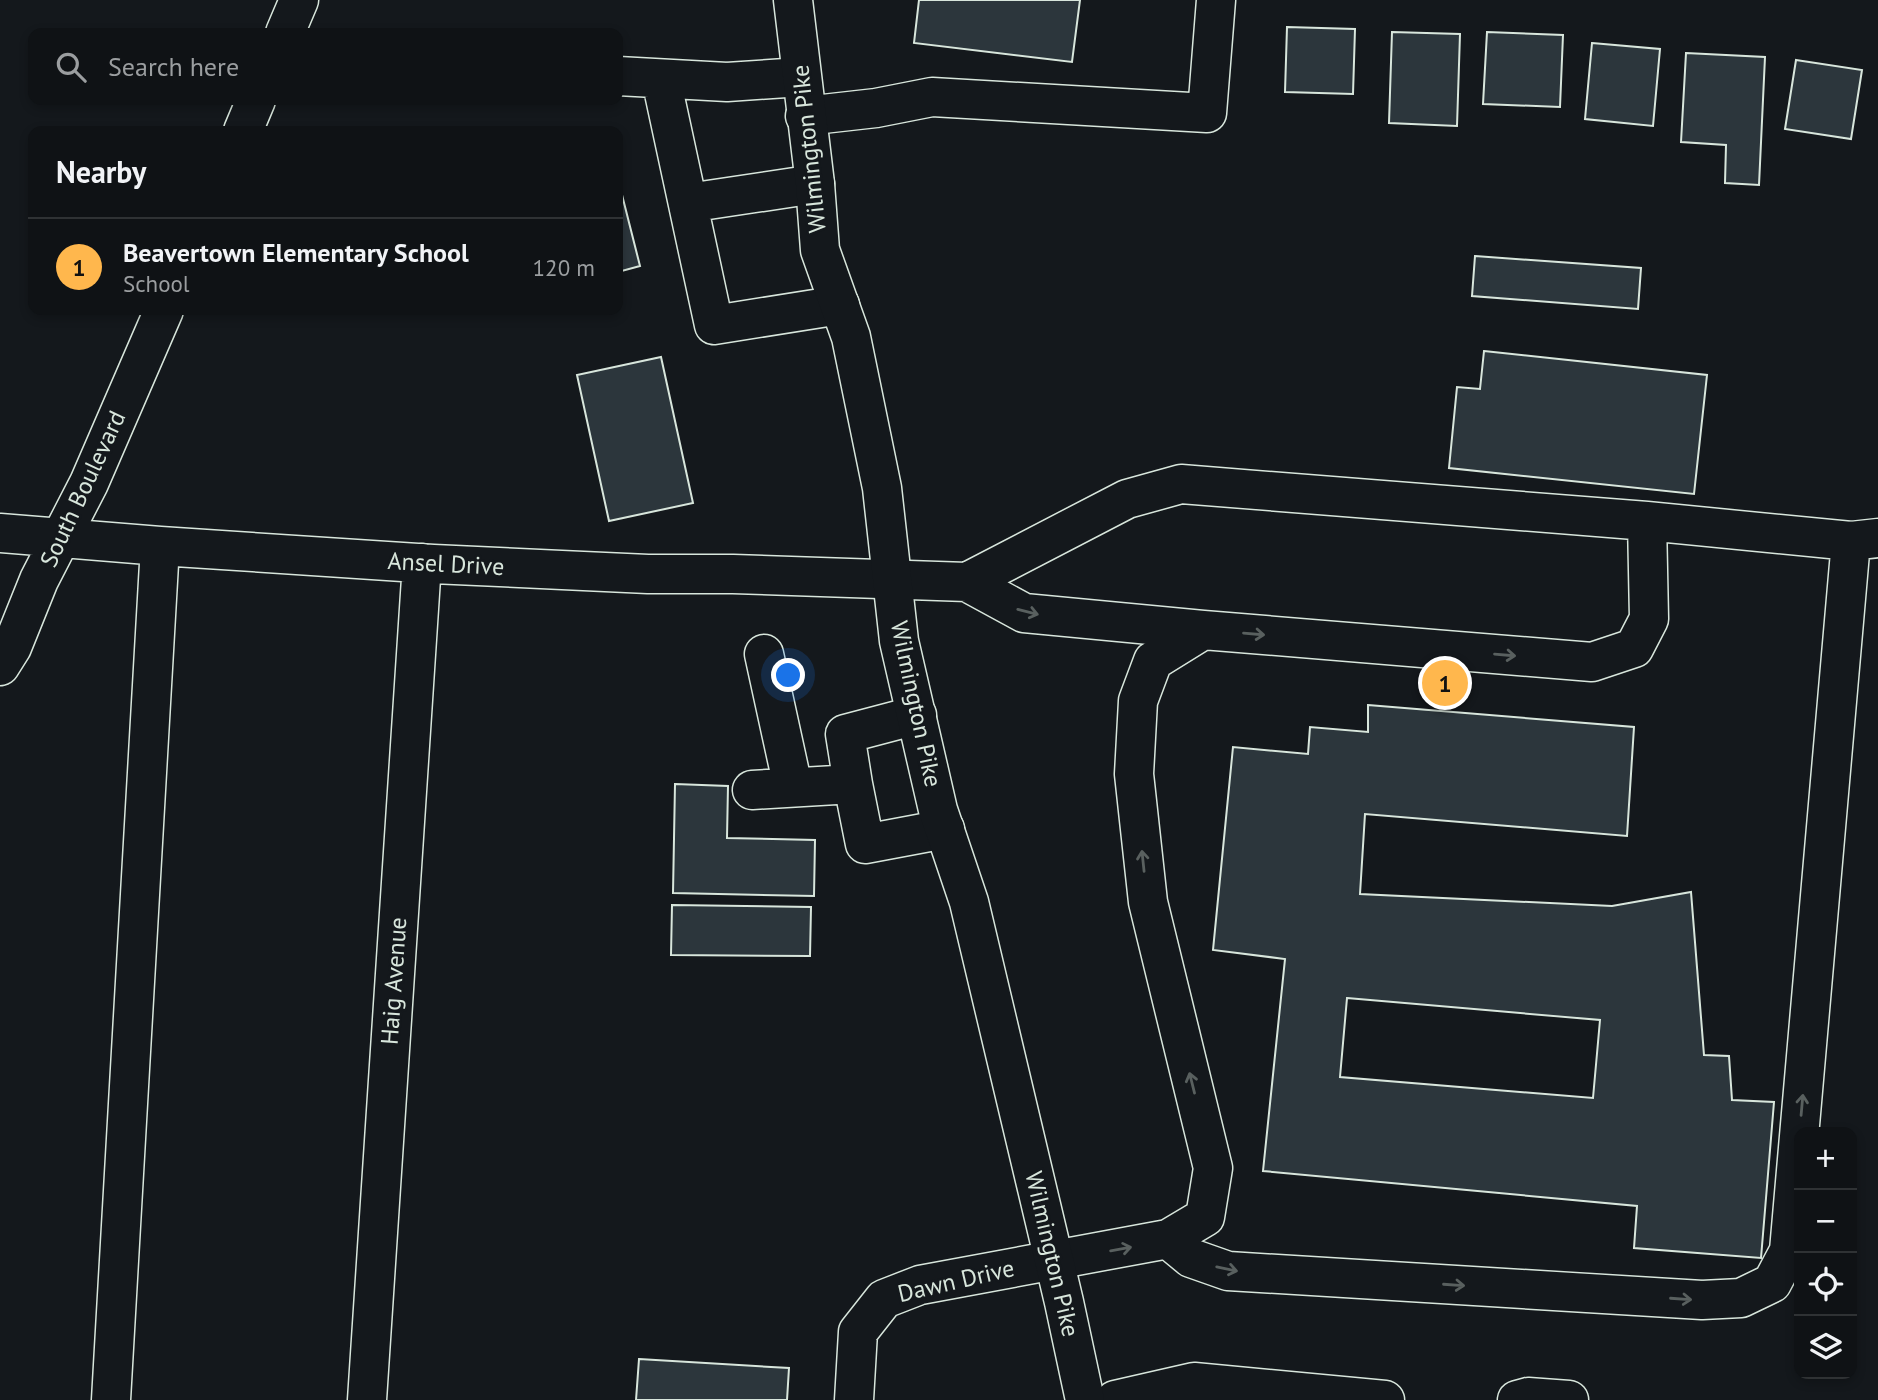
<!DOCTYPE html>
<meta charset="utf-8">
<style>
body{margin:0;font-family:"PT Sans",sans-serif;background:#1d2022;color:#f1f3f6}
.controls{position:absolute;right:21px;bottom:21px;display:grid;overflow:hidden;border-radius:14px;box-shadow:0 4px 10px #0003}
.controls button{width:63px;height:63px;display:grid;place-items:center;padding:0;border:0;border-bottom:2px solid #2f3234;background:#0f1215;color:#f1f3f6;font:35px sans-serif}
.you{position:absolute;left:789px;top:676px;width:24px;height:24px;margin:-18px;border:5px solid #fff;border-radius:50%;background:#1a73e8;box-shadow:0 0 0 10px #1a73e833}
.badge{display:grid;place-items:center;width:46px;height:46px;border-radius:50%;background:#ffb74d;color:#111;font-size:23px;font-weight:700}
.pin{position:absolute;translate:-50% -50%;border:4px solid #fff;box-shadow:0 2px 7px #0006}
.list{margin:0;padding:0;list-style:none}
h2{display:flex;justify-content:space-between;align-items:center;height:91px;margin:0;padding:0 28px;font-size:30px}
h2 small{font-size:23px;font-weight:400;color:#9b9ea0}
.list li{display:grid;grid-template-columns:46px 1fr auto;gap:21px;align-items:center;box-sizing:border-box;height:98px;padding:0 28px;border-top:2px solid #2f3234}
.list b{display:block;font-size:26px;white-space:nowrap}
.list p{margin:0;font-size:23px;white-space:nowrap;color:#9b9ea0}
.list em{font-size:23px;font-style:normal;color:#9b9ea0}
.icon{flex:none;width:38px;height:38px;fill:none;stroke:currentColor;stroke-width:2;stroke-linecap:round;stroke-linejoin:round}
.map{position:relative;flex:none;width:1878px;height:1400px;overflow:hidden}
.search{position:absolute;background:#0f1215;box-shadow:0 4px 10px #0003;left:28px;top:28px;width:595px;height:77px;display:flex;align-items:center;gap:18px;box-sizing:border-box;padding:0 24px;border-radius:14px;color:#9b9ea0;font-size:26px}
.panel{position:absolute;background:#0f1215;box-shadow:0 4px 10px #0003;left:28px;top:126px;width:595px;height:189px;border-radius:14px}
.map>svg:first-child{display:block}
</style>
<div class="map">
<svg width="1878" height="1400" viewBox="0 0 1878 1400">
<rect width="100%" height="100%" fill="#14181c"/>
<path fill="#2c363c" stroke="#d8e6dc" stroke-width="2" fill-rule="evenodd" d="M919,0H1080L1072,62L914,43Z
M1287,27L1355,29L1353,94L1285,92Z
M1392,32L1460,34L1457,126L1389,123Z
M1487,32L1563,35L1560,107L1483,104Z
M1592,43L1660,49L1653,126L1585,119Z
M1686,53L1765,57L1759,185L1725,183L1726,145L1681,142Z
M1796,60L1862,70L1851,139L1785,129Z
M618,179L640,266L618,272Z
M1475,256L1641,268L1638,309L1472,296Z
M1484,351L1707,375L1694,494L1449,468L1457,387L1480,389Z
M661,357L693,503L609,521L577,375Z
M1368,705L1634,727L1627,836L1365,814L1360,894L1612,906L1691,892L1704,1055L1729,1056L1732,1100L1774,1102L1761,1258L1634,1248L1637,1206L1263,1171L1285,959L1213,950L1233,747L1308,754L1310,727L1368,732ZM1347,998L1600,1020L1593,1098L1340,1077Z
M675,784L728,786L727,838L815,840L814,896L673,893Z
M672,905L811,907L810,956L671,955Z
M639,1359L789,1368L787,1400H636Z"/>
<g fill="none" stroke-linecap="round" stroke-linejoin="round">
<defs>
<path id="minor" d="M285,33L299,0
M618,76L727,82L801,77
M661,79L714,325L840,305
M805,116L876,108L932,97L1207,113L1216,0
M243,131L256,100
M688,203L815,184
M0,533L160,546L433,564L648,574H733L967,582L1127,499L1181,484L1647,521L1851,541L1878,538
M967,582L1024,613L1203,630L1592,662L1634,648L1649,619L1647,521
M764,654L793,787
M0,666L12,647L39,580L89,483L164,310
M853,784L845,734L917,715
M752,790L853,784L865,844L945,829
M1168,1239L1191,1258L1228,1271L1702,1300L1741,1298L1772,1283L1789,1251L1851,541
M111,1400L160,546
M367,1400L422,563
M854,1400L858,1332L884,1299L920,1285L1168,1239L1205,1217L1213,1168L1148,902L1134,774L1138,701L1153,661L1203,630
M1115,1400L1194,1382L1385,1400
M1517,1400L1528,1397L1569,1400"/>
<path id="major" d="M793,0L815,184L820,250L851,337L882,488L899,641L938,810L969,902L1064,1302L1085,1400"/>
</defs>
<use href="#minor" stroke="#d8e6dc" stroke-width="41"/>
<use href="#major" stroke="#d8e6dc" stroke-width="41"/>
<use href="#minor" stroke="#14181c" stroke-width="38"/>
<use href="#major" stroke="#14181c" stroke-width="38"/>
</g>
<defs><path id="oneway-shaft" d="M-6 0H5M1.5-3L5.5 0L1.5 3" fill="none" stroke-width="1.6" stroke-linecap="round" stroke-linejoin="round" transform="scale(1.75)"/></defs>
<g stroke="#59605f">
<use href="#oneway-shaft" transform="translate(1028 612) rotate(14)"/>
<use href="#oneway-shaft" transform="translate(1254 634) rotate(5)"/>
<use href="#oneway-shaft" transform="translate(1505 655) rotate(5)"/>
<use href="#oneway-shaft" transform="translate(1143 861) rotate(-96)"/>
<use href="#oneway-shaft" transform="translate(1192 1083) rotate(-104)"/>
<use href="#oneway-shaft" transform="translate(1802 1105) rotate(-85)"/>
<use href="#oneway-shaft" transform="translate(1121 1249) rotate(-10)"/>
<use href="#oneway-shaft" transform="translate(1227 1269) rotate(12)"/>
<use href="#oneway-shaft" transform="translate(1454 1285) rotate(4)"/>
<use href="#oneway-shaft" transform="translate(1681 1299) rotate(4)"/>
</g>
<g text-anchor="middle" stroke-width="5" stroke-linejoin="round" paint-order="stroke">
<g font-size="24" fill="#d8e6dc" stroke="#14181c">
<text transform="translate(809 149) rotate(-96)" y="8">Wilmington Pike</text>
<text transform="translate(83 489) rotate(-65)" y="8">South Boulevard</text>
<text transform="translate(446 564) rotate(3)" y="8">Ansel Drive</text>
<text transform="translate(916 704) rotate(78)" y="8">Wilmington Pike</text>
<text transform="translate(394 981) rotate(-86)" y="8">Haig Avenue</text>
<text transform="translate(1052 1254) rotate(77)" y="8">Wilmington Pike</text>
<text transform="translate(956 1281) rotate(-13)" y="8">Dawn Drive</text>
</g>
</g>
</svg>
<div class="controls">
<button>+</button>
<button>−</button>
<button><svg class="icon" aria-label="locate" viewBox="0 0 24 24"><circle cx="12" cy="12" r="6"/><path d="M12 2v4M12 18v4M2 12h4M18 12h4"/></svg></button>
<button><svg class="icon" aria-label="layers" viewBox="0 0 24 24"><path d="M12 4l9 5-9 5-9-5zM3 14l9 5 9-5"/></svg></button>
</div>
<div class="you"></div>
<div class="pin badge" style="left:1445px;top:683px">1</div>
<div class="search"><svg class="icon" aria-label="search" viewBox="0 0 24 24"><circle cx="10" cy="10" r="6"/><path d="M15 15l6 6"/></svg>Search here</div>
<section class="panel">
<h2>Nearby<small></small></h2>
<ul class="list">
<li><span class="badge">1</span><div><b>Beavertown Elementary School</b><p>School</p></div><em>120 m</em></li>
</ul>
</section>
</div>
